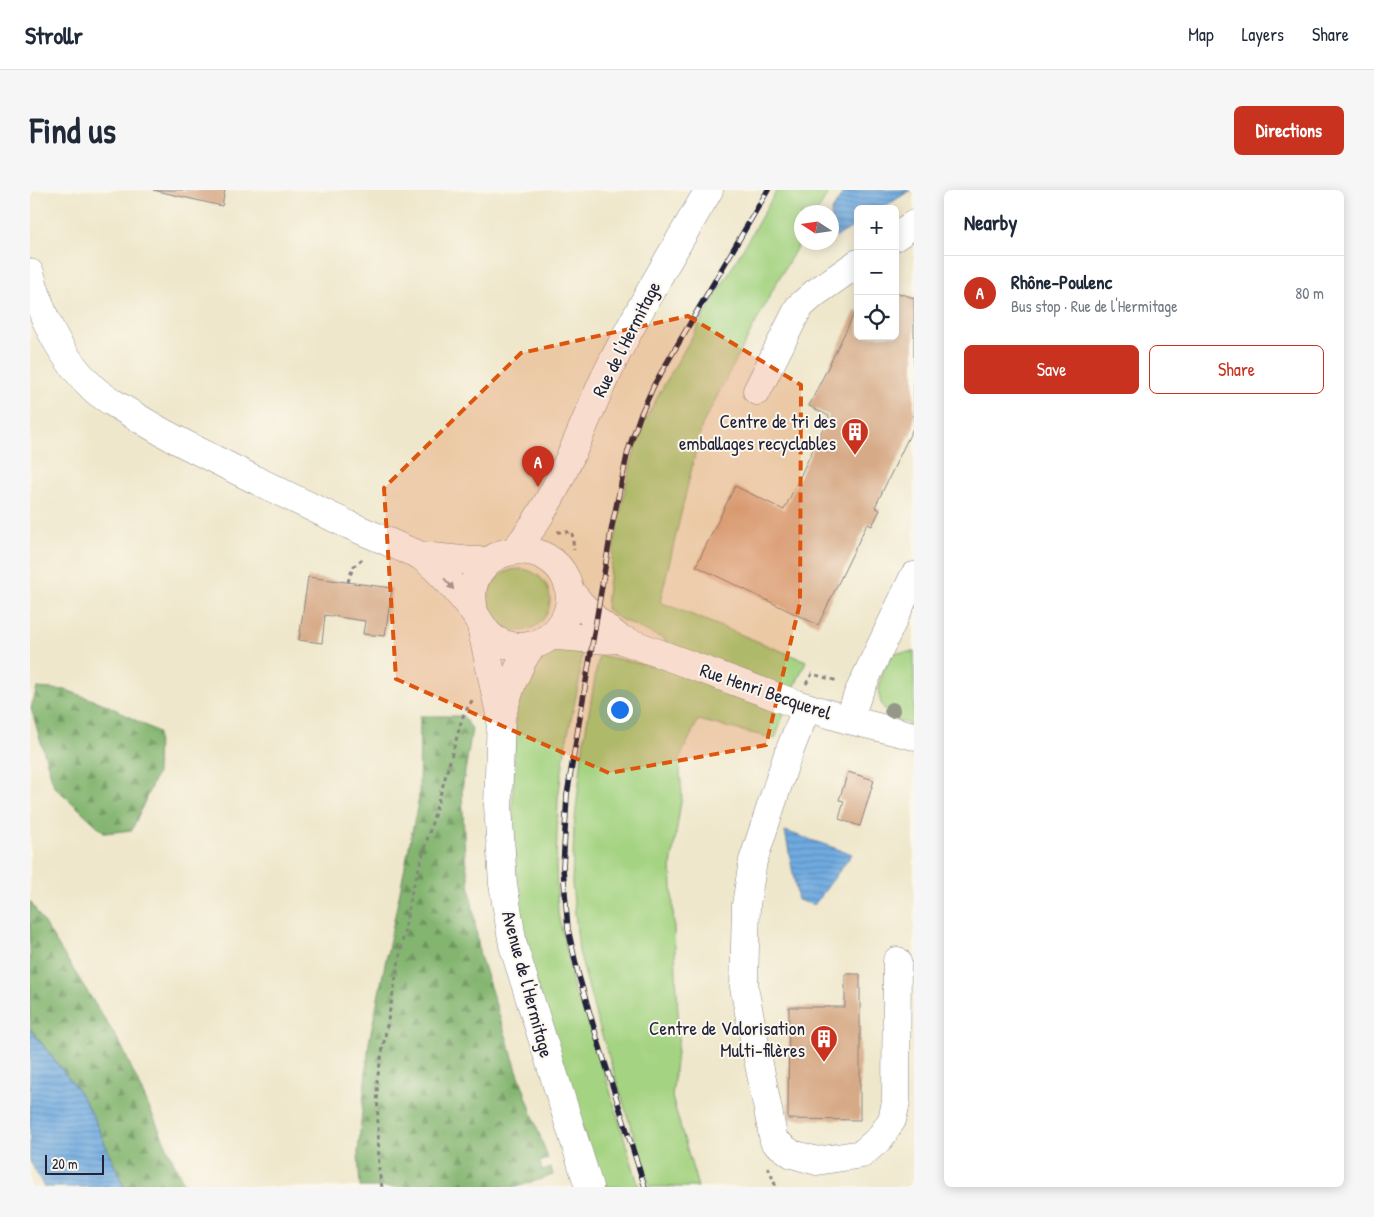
<!DOCTYPE html>
<meta charset="utf-8">
<style>
body{margin:0;font-family:"Patrick Hand",sans-serif;background:#f6f6f7;color:#1f2937}
.controls{position:absolute;right:15px;top:15px;display:grid;overflow:hidden;border-radius:8px;box-shadow:0 2px 12px #0003}
.controls button{width:45px;height:45px;display:grid;place-items:center;padding:0;border:0;border-bottom:1px solid #e0e1e3;background:#fff;color:#1f2937;font:25px sans-serif}
.compass{position:absolute;left:764px;top:15px;width:45px;height:45px;border-radius:50%;background:#fff;box-shadow:0 2px 12px #0003;rotate:282deg}
.scale{position:absolute;left:15px;bottom:12px;width:59px;box-sizing:border-box;padding-left:5px;border:2px solid #22223b;border-top:0;font-size:14px;line-height:18px;white-space:nowrap;color:#22223b;-webkit-text-stroke:4px #fbf7ec;paint-order:stroke}
.you{position:absolute;left:589px;top:519px;width:18px;height:18px;margin:-12px;border:4px solid #fff;border-radius:50%;background:#1a73e8;box-shadow:0 0 0 8px #1a73e833}
.badge{display:grid;place-items:center;width:32px;height:32px;border-radius:50%;background:#c8321e;color:#fff;font-size:16px;font-weight:700}
.pin{position:absolute;translate:-50% -41px;filter:drop-shadow(0 1px 2px #0008)}
.pin::after{content:'';position:absolute;top:26px;width:18px;height:15px;background:inherit;clip-path:polygon(0 0,100% 0,50% 100%)}
.list{margin:0;padding:0;list-style:none}
h2{display:flex;justify-content:space-between;align-items:center;height:65px;margin:0;padding:0 20px;font-size:21px}
h2 small{font-size:16px;font-weight:400;color:#747a83}
.list li{display:grid;grid-template-columns:32px 1fr auto;gap:15px;align-items:center;box-sizing:border-box;height:75px;padding:0 20px;border-top:1px solid #e0e1e3}
.list b{display:block;font-size:19px;white-space:nowrap}
.list p{margin:0;font-size:16px;white-space:nowrap;color:#747a83}
.list em{font-size:16px;font-style:normal;color:#747a83}
.actions{display:flex;gap:10px;padding:15px 20px}
.actions a{flex:1;padding:11px 0;border:1px solid #c8321e;border-radius:8px;text-align:center;font-size:18px;color:#c8321e}
.actions .main{background:#c8321e;color:#fff}
.icon{flex:none;width:28px;height:28px;fill:none;stroke:currentColor;stroke-width:2;stroke-linecap:round;stroke-linejoin:round}
.map{position:relative;flex:none;width:884px;height:997px;overflow:hidden;border-radius:8px}
header{display:flex;align-items:center;gap:30px;box-sizing:border-box;height:70px;padding:0 25px;background:#fff;border-bottom:1px solid #e0e1e3}
header strong{font-size:24px}
nav{display:flex;gap:28px;margin-inline-start:auto;font-size:18px}
.intro{display:flex;align-items:center;justify-content:space-between;box-sizing:border-box;height:120px;padding:0 30px}
h1{margin:0;font-size:35px}
.button{padding:12px 22px;border-radius:8px;background:#c8321e;color:#fff;font-size:18px;font-weight:700}
main{display:flex;gap:30px;padding:0 30px}
aside{flex:1;background:#fff;border-radius:8px;box-shadow:0 2px 12px #0003}
.map>svg:first-child{display:block}
</style>
<header>
<strong>Strollr</strong>
<nav><a>Map</a><a>Layers</a><a>Share</a></nav>
</header>
<div class="intro"><h1>Find us</h1><a class="button">Directions</a></div>
<main>
<div class="map">
<svg width="884" height="997" viewBox="0 0 884 997">
<defs>
<pattern id="forest-firs" width="22" height="20" patternUnits="userSpaceOnUse" patternTransform="scale(1.25)"><rect width="22" height="20" fill="#83b56f"/><path d="M5 1l3.5 6h-7zM16 11l3.5 6h-7z" fill="#6b935c"/></pattern>
<pattern id="water-rules" width="6" height="5" patternUnits="userSpaceOnUse" patternTransform="scale(1.25)"><rect width="6" height="5" fill="#6faae0"/><path d="M0 2.5h6" fill="none" stroke="#5b8ab7"/></pattern>
</defs>
<rect width="100%" height="100%" fill="#fbf7ec"/>
<filter id="ink" filterUnits="userSpaceOnUse"><feTurbulence type="fractalNoise" baseFrequency=".02" numOctaves="2"/><feDisplacementMap in="SourceGraphic" scale="10" xChannelSelector="R" yChannelSelector="G"/><feConvolveMatrix kernelMatrix="1 2 1 2 8 2 1 2 1" color-interpolation-filters="sRGB"/></filter>
<filter id="wash" filterUnits="userSpaceOnUse"><feTurbulence type="fractalNoise" baseFrequency=".0096" numOctaves="4" result="noise"/><feDisplacementMap in="SourceGraphic" scale="20" xChannelSelector="R" yChannelSelector="G"/><feGaussianBlur stdDeviation="1.12" result="paint"/><feColorMatrix in="noise" values="0 0 0 0 0 0 0 0 0 0 0 0 0 0 0 0 0 1.4 0 .05"/><feComposite in="paint" operator="in"/></filter>
<g filter="url(#wash)">
<rect width="100%" height="100%" fill="#efe7cb"/>
<path fill="#a4d381" stroke="#637a5e" d="M747,0H800L787,22H772L771,50L747,92L672,235L630,412L776,471L759,509L745,549L668,530L649,570L652,605L641,676L649,844L642,907L668,997H620L566,826L549,761L542,694L544,638L553,556L569,465L627,477L636,450L588,428L576,419L578,395L587,337L600,277L612,236L630,202Z
M458 410a31 31 0 1 1 62 0a31 31 0 1 1-62 0Z
M529,452L553,457L549,492L536,553L528,608L526,676L528,724L540,774L544,804L553,811L609,997H571L504,786L488,719L482,621L486,519L508,467Z
M884,462V536C877,533 868,531 862,527C839,508 852,485 861,463Z"/>
<path fill="url(#forest-firs)" stroke="#526c55" d="M7,498L36,500L77,515L128,542L127,583L102,640L75,643L24,596L1,518Z
M390,526H433L442,539L432,600L435,666L450,766L486,877L518,969L510,972L512,981L521,978L523,985L487,997H330L328,962L339,852L389,608Z
M0,711L91,855L155,997H94L62,924L48,900L0,838Z"/>
<path fill="url(#water-rules)" stroke="#48668e" d="M815,0H881L851,19H828V34L806,47L802,44L801,22Z
M755,641L822,664L784,715L768,710Z
M0,839L48,900L62,924L94,997H14L0,971Z"/>
<g id="blocks">
<path fill="#d7aa87" d="M123,0H195L192,16Z
M865,102L884,108V236L845,317L850,320L842,336L837,334L788,435L666,376L705,296L754,320L799,226L779,216L826,120L828,121V146H865Z
M278,387L362,398L355,446L333,444L335,431L295,425L292,453L269,450Z
M818,582L844,590L830,636L809,629L814,611L809,610Z
M815,784H830V930L758,929L759,817H815Z"/>
</g>
</g>
<g filter="url(#ink)">
<use href="#blocks" fill-opacity="0" stroke="#888483" stroke-width="1"/>
<g fill="none" stroke-linecap="round" stroke-linejoin="round">
<defs>
<path id="minor" d="M865,47L884,34
M0,83C5,99 9,115 16,130C27,155 44,180 64,199C69,204 76,208 82,212C98,222 115,232 132,242C193,275 256,305 319,335C337,343 355,350 372,358C379,361 387,363 392,367C409,379 432,406 444,423C453,436 457,448 474,454C512,468 551,429 537,391C520,348 453,351 443,397C441,406 443,414 444,423
M727,201L769,117L785,103L828,73
M486,359C528,308 548,245 576,185C607,122 643,61 679,0
M392,366L442,371H459
M539,400L550,413L567,431L590,449L766,514L819,530L884,546
M451,436L470,524
M522,446C544,446 569,452 590,449
M501,456L492,471L482,493L471,526L468,615L473,694L483,755L559,997
M777,517L757,567L723,671L716,715L714,797L744,951L762,964L787,971L832,964L850,948L862,930L866,912L867,771
M819,530L828,504L884,386"/>
</defs>
<use href="#minor" stroke="#888483" stroke-width="29"/>
<path stroke="#888483" stroke-width="3" stroke-dasharray="4 4" stroke-linecap="butt" d="M527,342H542L544,360
M318,392L323,377L335,367
M776,494L782,484L808,491
M738,977L746,997
M352,997L349,982L347,890L381,705L433,526L443,509"/>
<use href="#minor" stroke="#fff" stroke-width="28"/>
<defs>
<path id="rail" d="M615,997L567,848L548,783L538,739L533,678L537,605L582,336L598,261L610,226L624,195L738,0"/>
</defs>
<use href="#rail" stroke="#22223b" stroke-width="5.5"/>
<use href="#rail" stroke="#fbf7ec" stroke-width="4" stroke-dasharray="11" stroke-linecap="butt"/>
</g>
<circle fill="#949887" cx="862" cy="520" r="8"/>
<defs><path id="oneway-solid" d="M-6-.8H1V-3.2L6.5 0L1 3.2V.8H-6Z" transform="scale(1.25)"/></defs>
<use fill="#9c9ca7" href="#oneway-solid" transform="translate(419 394) rotate(49)"/>
</g>
<path fill="#de560e" fill-opacity="0.2" stroke="#de560e" stroke-width="4" stroke-dasharray="10 6" stroke-linejoin="round" d="M658,126L771,195L770,413L736,555L579,583L366,489L354,298L491,163Z"/>
<defs>
<symbol id="building-pin" viewBox="-11 -11 22 30"><path d="M0 17L-7.5 6A9.5 9.5 0 1 1 7.5 6Z" fill="#c8321e" stroke="#fbf7ec"/><path d="M-4-6H4V6H1V3H-1V6H-4ZM-2.5-4.3h1.7v1.8h-1.7ZM.8-4.3h1.7v1.8H.8ZM-2.5-1h1.7V.8h-1.7ZM.8-1h1.7V.8H.8Z" fill="#fff"/></symbol>
</defs>
<g fill-rule="evenodd">
<use href="#building-pin" x="809" y="226" width="32" height="43"/>
<use href="#building-pin" x="778" y="833" width="32" height="43"/>
</g>
<g text-anchor="middle" stroke-width="4" stroke-linejoin="round" paint-order="stroke">
<g font-size="19" fill="#22223b" stroke="#fbf7ec">
<text transform="translate(596 149) rotate(-63)" y="7">Rue de l'Hermitage</text>
<text transform="translate(736 501) rotate(19)" y="7">Rue Henri Becquerel</text>
<text transform="translate(498 794) rotate(75)" y="7">Avenue de l'Hermitage</text>
</g>
<g font-size="19" fill="#22223b" stroke="#fbf7ec" text-anchor="end">
<text x="806" y="238">Centre de tri des<tspan x="806" dy="22">emballages recyclables</tspan></text>
<text x="775" y="845">Centre de Valorisation<tspan x="775" dy="22">Multi-filères</tspan></text>
</g>
</g>
</svg>
<div class="controls">
<button>+</button>
<button>−</button>
<button><svg class="icon" aria-label="locate" viewBox="0 0 24 24"><circle cx="12" cy="12" r="6"/><path d="M12 2v4M12 18v4M2 12h4M18 12h4"/></svg></button>
</div>
<svg class="compass" viewBox="-18 -18 36 36"><path d="M0-13l5 13h-10z" fill="#e53935"/><path d="M0 13l5-13h-10z" fill="#747a83"/></svg>
<div class="scale">20 m</div>
<div class="you"></div>
<div class="pin badge" style="left:508px;top:297px">A</div>
</div>
<aside>
<h2>Nearby<small></small></h2>
<ul class="list">
<li><span class="badge">A</span><div><b>Rhône-Poulenc</b><p>Bus stop · Rue de l'Hermitage</p></div><em>80 m</em></li>
</ul>
<div class="actions"><a class="main">Save</a><a>Share</a></div>
</aside>
</main>
